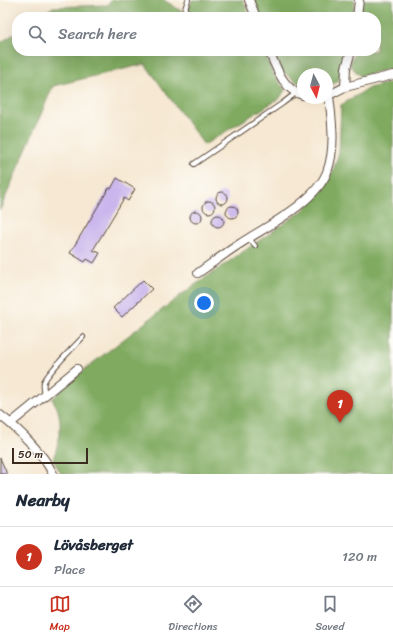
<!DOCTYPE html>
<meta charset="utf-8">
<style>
body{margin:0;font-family:Sriracha,sans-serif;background:#f6f6f7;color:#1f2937}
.compass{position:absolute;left:297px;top:68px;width:36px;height:36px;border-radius:50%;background:#fff;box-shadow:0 4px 16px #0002;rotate:173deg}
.scale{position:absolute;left:12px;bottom:10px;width:76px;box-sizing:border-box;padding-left:4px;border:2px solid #3b2a1e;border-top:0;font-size:11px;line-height:14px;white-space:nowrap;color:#3b2a1e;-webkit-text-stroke:3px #fdfcf7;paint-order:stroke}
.you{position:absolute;left:204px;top:303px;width:14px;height:14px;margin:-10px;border:3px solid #fff;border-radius:50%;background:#1a73e8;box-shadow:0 0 0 6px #1a73e833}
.badge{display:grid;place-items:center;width:26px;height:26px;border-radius:50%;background:#c8321e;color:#fff;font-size:13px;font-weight:700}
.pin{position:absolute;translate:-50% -33px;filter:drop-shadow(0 1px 2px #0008)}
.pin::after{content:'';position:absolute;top:21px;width:14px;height:12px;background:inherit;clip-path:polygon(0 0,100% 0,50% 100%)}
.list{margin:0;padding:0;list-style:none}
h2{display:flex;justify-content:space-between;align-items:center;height:52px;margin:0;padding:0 16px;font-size:17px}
h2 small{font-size:13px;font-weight:400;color:#747a83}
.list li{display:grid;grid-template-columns:26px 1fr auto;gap:12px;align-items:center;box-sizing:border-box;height:60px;padding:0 16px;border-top:1px solid #e0e1e3}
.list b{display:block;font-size:15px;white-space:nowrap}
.list p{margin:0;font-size:13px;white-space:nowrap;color:#747a83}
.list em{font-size:13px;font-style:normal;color:#747a83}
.icon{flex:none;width:22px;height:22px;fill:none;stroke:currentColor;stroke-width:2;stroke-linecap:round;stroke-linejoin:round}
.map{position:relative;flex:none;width:393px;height:474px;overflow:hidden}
.search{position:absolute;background:#fff;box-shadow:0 4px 16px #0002;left:12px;right:12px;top:12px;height:44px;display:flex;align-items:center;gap:10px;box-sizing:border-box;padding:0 14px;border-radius:16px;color:#747a83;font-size:15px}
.sheet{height:112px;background:#fff}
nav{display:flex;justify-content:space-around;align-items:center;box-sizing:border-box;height:56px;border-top:1px solid #e0e1e3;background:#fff;font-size:11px;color:#747a83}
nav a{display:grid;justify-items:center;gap:2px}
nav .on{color:#c8321e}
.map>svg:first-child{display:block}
</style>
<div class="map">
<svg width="393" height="474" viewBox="0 0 393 474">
<rect width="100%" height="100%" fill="#fdfcf7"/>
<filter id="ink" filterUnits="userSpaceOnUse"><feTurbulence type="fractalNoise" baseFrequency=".025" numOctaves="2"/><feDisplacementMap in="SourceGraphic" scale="8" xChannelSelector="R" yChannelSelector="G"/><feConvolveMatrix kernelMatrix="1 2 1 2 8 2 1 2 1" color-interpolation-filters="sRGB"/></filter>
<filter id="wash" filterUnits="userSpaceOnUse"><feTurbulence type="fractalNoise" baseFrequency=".012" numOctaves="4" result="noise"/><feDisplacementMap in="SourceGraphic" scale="16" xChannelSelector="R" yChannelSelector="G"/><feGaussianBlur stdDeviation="0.9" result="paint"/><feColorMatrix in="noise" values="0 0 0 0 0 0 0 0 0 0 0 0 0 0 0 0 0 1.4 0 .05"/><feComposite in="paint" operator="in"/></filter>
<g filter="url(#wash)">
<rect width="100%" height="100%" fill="#f6e8d2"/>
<path fill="#80aa61" stroke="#5e6a40" d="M111,0H164L186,14L192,0H243L250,17H39L53,7L108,5Z
M253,0H355L353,17H260Z
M361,0H393V68L360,76L350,65L355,51H376V17H360Z
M17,32V51H264L273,74L285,90L280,98L204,145L145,64L53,86L0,210V43Z
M274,51H347C344,65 343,83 327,87V74H303V86H302L282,71Z
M393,82V474H61L53,459C60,441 65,416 52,399L85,369L189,289L302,211L320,194L333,171L339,152L341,105L369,88Z"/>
<g id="blocks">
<path fill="#c9b4ec" d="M117,178L135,189L128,201L124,198L93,250L100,253L94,263L87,259L85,262L70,253L109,188L111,189Z
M216 198a6 6 0 1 1 12 0a6 6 0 1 1-12 0Z
M203 207a6 6 0 1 1 12 0a6 6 0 1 1-12 0Z
M226 212a6 6 0 1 1 12 0a6 6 0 1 1-12 0Z
M190 217a6 6 0 1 1 12 0a6 6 0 1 1-12 0Z
M212 221a6 6 0 1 1 12 0a6 6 0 1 1-12 0Z
M143,280L152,289L122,317L113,308Z
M0,458L7,474H0Z"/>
</g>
</g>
<g filter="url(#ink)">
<use href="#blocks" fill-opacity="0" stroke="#574639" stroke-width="1"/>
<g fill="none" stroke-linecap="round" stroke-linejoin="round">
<defs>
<path id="lane" d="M185,9L188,0
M194,164L283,103L296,93
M249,238L255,246
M45,395C44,391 43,386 44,382C47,373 75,346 83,337"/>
<path id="street" d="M249,0L256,17
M357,17L359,0
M269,51C276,67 284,91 303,95
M345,87L346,68L351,51
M327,96L345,87L393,75
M198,273C211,264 224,254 238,245C265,227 315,203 327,172C336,148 332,121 329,96
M0,415C19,430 43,453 53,474
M11,423L77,369"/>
</defs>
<use href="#lane" stroke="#574639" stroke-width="6"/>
<use href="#street" stroke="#574639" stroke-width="10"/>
<use href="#lane" stroke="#fff" stroke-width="4"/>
<use href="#street" stroke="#fff" stroke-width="8"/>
</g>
</g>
</svg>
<svg class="compass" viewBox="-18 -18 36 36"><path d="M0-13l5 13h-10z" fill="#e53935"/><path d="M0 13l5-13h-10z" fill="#747a83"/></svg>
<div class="scale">50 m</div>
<div class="you"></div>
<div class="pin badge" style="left:340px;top:423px">1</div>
<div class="search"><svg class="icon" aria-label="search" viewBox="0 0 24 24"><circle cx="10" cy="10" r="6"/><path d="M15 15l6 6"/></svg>Search here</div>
</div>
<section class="sheet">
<h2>Nearby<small></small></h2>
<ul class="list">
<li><span class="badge">1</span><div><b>Lövåsberget</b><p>Place</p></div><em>120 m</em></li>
</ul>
</section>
<nav>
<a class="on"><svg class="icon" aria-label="map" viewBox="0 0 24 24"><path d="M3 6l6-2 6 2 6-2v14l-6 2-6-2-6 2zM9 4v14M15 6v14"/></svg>Map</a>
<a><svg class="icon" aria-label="directions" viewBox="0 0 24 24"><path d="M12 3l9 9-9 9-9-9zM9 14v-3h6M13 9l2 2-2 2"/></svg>Directions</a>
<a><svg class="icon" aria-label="saved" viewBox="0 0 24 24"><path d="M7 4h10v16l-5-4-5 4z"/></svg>Saved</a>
</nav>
